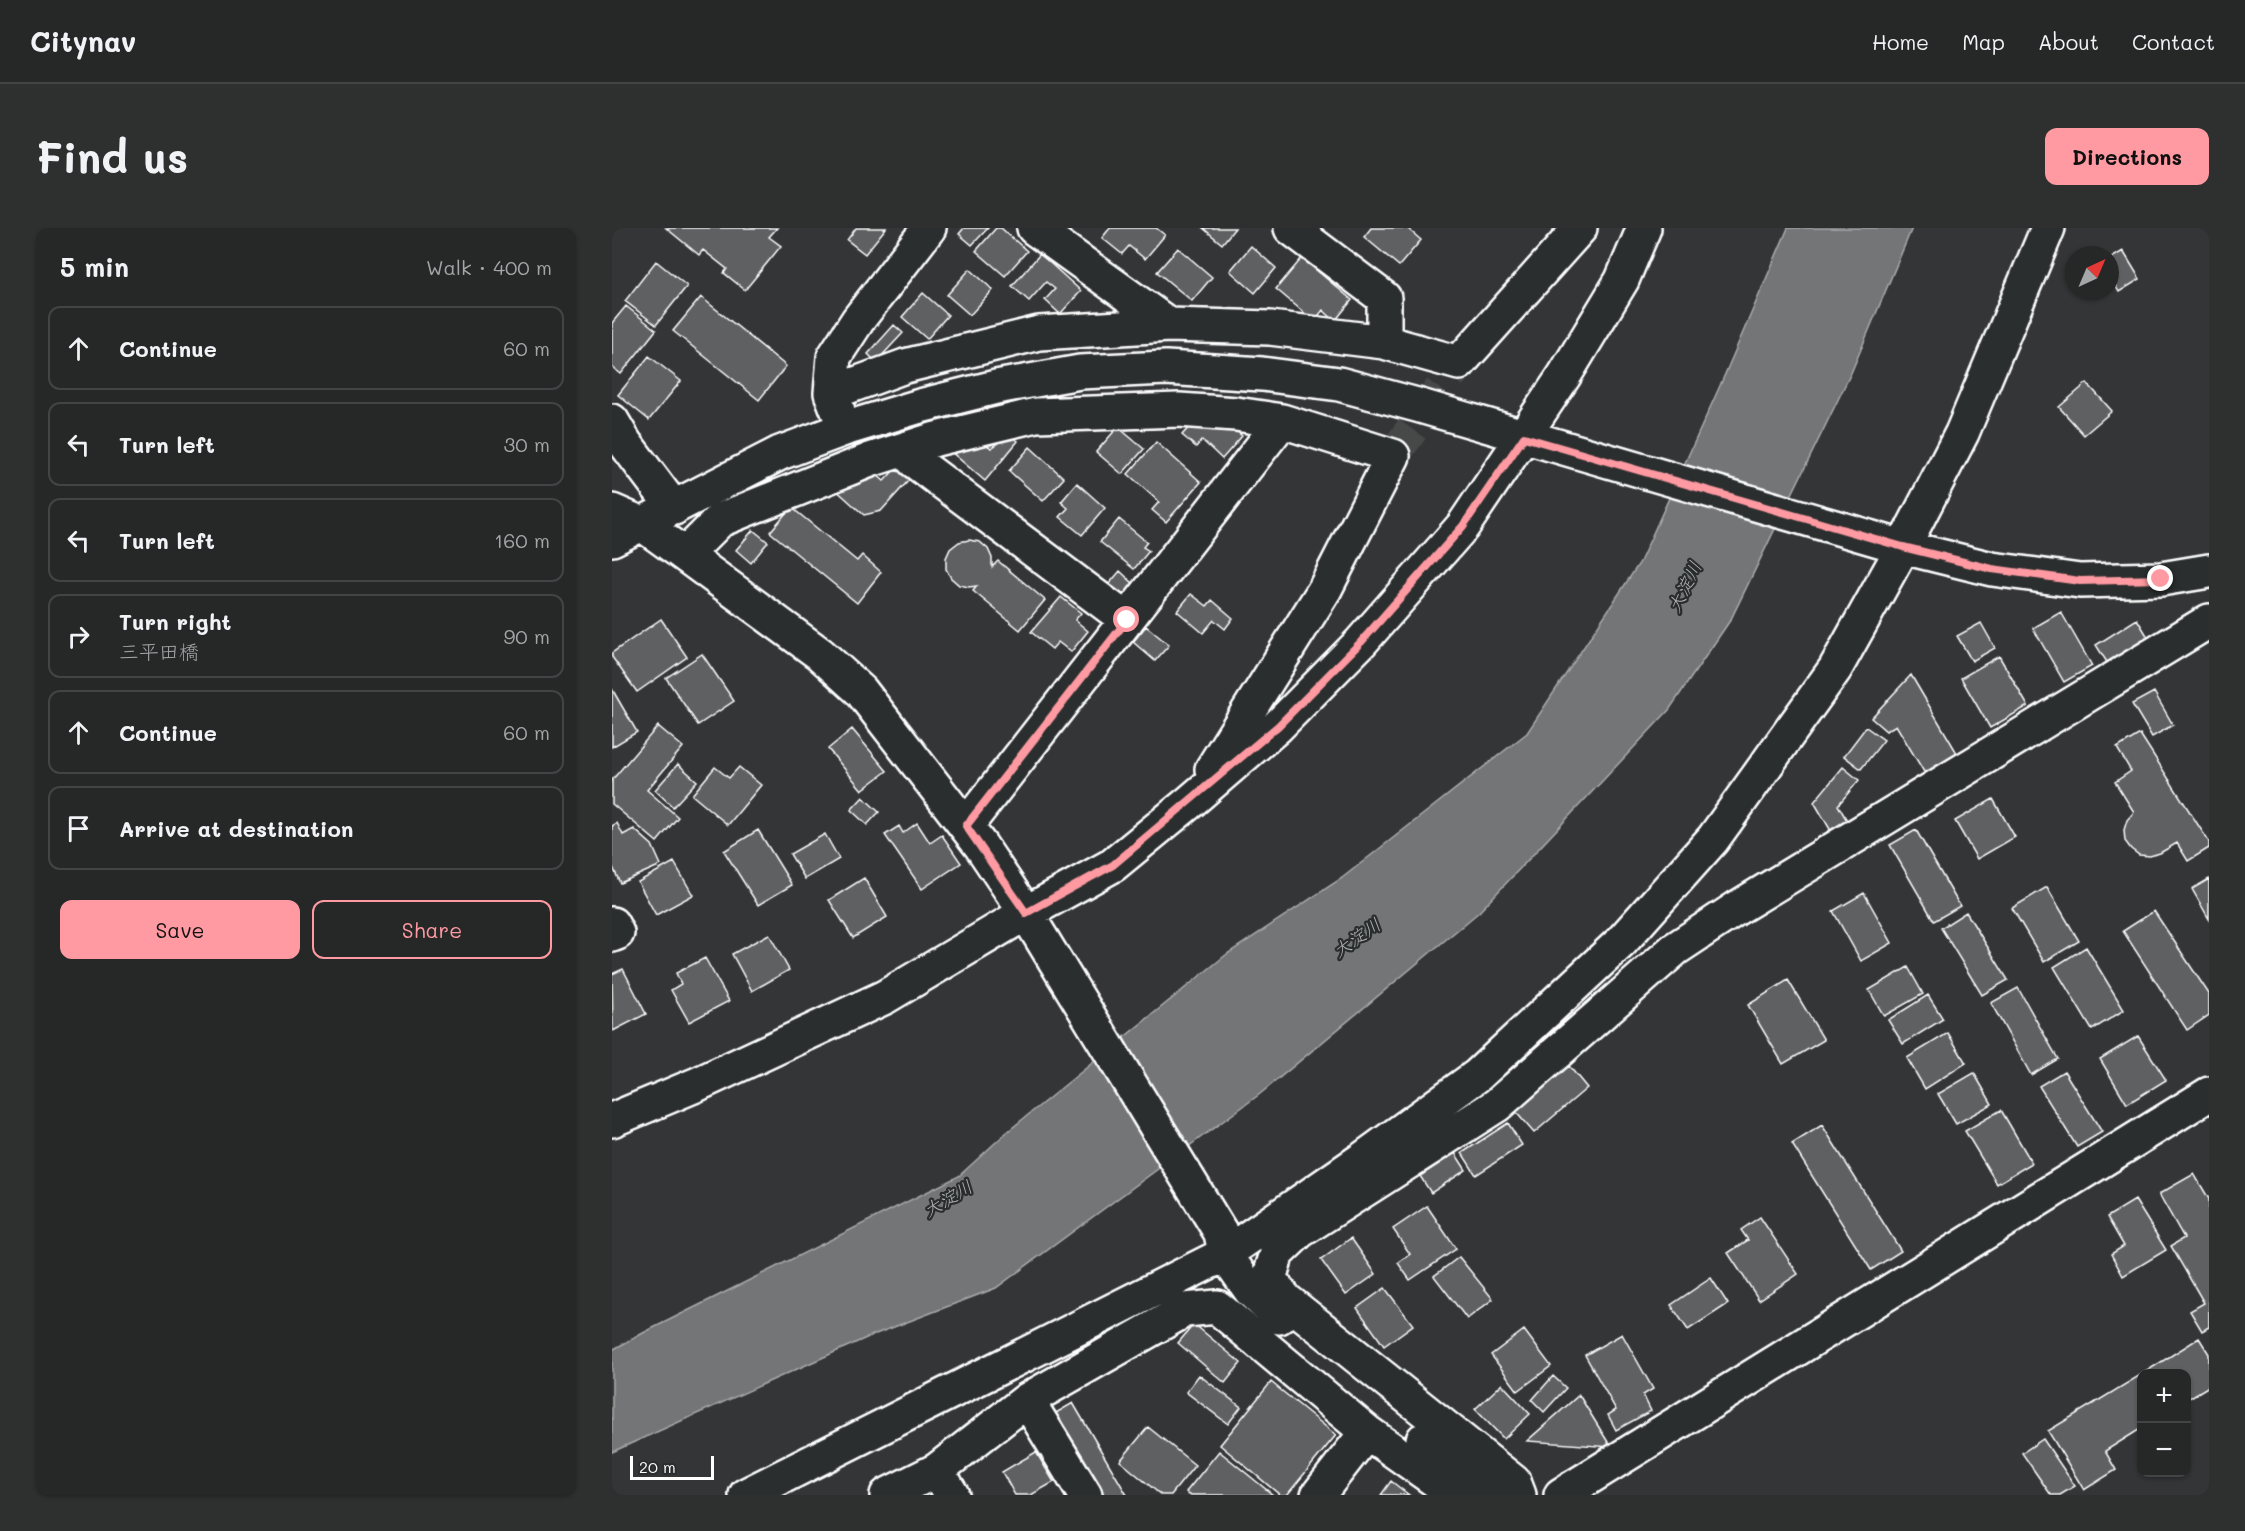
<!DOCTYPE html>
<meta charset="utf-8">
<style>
body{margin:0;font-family:Mali,"Klee One",sans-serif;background:#2e3030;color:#f1f3f6}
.controls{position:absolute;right:18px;bottom:18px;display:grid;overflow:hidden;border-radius:12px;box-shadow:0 2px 4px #0004}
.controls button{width:54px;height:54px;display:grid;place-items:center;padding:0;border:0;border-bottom:2px solid #424445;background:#262828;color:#f1f3f6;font:30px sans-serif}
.compass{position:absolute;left:1453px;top:18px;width:54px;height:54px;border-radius:50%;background:#262828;box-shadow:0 2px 4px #0004;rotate:44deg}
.scale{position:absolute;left:18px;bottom:15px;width:84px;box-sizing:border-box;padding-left:6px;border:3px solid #fff;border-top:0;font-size:16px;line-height:21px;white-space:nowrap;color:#fff;-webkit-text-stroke:4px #2a2d2e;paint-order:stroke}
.stop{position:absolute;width:18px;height:18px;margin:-14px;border:4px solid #ff9aa2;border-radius:50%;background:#fff}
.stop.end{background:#ff9aa2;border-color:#fff;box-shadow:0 2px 6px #0008}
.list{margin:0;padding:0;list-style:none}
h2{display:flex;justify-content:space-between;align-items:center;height:78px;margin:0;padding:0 24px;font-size:26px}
h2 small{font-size:20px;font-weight:400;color:#a4a6a8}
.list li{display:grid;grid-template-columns:39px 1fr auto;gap:18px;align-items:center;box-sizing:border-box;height:84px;margin:0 12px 12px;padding:0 12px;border:2px solid #424445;border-radius:12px}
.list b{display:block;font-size:22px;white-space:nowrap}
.list p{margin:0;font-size:20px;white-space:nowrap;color:#a4a6a8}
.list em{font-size:20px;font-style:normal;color:#a4a6a8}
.actions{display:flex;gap:12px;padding:18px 24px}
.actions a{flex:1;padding:14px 0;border:2px solid #ff9aa2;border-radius:12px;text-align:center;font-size:21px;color:#ff9aa2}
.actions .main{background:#ff9aa2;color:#111}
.icon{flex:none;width:33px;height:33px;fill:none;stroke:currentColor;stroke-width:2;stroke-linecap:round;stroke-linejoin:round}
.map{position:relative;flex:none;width:1597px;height:1267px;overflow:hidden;border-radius:12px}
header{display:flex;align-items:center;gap:36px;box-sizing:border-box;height:84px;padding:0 30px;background:#262828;border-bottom:2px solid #424445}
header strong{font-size:28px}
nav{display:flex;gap:33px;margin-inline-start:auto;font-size:21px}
.intro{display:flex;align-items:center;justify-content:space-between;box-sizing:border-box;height:144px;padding:0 36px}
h1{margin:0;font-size:42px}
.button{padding:15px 27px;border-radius:12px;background:#ff9aa2;color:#111;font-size:21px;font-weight:700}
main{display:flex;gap:36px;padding:0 36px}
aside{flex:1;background:#262828;border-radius:12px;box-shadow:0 2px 4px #0004}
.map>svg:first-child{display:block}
</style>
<header>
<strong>Citynav</strong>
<nav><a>Home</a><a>Map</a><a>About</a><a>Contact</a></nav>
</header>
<div class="intro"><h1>Find us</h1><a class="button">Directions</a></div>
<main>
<aside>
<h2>5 min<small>Walk · 400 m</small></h2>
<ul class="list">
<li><svg class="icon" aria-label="ahead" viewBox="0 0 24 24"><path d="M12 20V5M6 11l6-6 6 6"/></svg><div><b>Continue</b></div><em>60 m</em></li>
<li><svg class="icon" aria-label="left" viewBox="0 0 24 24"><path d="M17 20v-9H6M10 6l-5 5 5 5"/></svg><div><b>Turn left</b></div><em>30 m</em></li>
<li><svg class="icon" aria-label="left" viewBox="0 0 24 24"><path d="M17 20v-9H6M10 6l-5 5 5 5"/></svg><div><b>Turn left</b></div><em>160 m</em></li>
<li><svg class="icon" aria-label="right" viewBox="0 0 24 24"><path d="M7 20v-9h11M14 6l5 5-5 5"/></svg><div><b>Turn right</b><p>三平田橋</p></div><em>90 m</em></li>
<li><svg class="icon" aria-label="ahead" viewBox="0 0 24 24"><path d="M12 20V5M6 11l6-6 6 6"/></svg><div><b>Continue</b></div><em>60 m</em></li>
<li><svg class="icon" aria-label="arrive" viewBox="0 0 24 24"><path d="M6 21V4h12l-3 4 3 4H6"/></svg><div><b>Arrive at destination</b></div></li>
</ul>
<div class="actions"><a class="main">Save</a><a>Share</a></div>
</aside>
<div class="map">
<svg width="1597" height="1267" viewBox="0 0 1597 1267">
<rect width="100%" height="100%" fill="#333536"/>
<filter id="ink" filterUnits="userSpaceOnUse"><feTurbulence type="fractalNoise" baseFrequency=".0167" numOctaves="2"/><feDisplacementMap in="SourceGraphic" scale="12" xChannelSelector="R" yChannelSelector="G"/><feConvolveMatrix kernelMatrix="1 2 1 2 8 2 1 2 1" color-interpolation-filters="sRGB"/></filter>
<g filter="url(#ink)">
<path fill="#737576" stroke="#abacad" stroke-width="1.5" d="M1176,0H1300L1239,145L1119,391L1057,482L867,684L648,866L384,1060L261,1107L0,1224V1122L33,1104L347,948L395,904L615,726L730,650L915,505L1028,334L1107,160Z"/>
<path fill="#5f6162" stroke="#fff" stroke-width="1.5" d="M54,0H165L157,9L169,18L133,62L112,45L115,41L91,22L87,27Z
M244,0H274L253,26L235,12Z
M352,0H376L360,17L347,6Z
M384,0H389L415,23L393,48L364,23Z
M498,0H544L553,7L533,31L517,18L510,26L490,10Z
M591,0H623L610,16Z
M759,0H795L809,12L787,38L752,9Z
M639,18L664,40L643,65L618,43Z
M566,20L600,49L580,73L545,44Z
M1511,23L1528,51L1507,64L1498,48V31Z
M428,26L469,63L448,86L433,72L443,61L434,54L417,73L400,58Z
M690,30L740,72L723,93L711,82L702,93L664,61Z
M44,33L75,58L44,97L13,73Z
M358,41L381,62L358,87L335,67Z
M311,65L336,87L315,111L290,89Z
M89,69L174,138L147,172L61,103Z
M14,78L44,102L9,146L0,139V95Z
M282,97L291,105L264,134L256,126Z
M37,128L69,153L37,192L6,167Z
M1475,155L1500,183L1472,207L1447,179Z
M580,196L618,197L630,208L610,231L590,212L584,219L570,207Z
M506,199L532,221L510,246L484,224Z
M399,207L406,213L373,253L337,222L369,212L379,220Z
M544,214L589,254L554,294L540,282L547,274L516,246Z
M418,219L452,250L431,273L397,243Z
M284,240L297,252L269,283L252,287L222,260L258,241L272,253Z
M465,255L493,280L470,307L448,289L456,280L449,274Z
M179,279L245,333L250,327L269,344L245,375L158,304Z
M507,291L535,314L531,319L537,323L522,341L488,314Z
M141,302L156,314L139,335L124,322Z
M357,312L368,314L376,321L380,330V339L386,333L433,372L408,402L361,363L365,358L357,359L347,357L339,350L334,341V330L338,321L347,314Z
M508,343L522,356L511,368L497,356Z
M579,366L595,378L600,372L621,390L613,401L602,392L591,405L565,383Z
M449,369L469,385L463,392L476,403L459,424L446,414L440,421L419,404Z
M1449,384L1480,438L1452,454L1421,400Z
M49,391L75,429L25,464L0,429V425Z
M1525,391L1539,414L1498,439L1484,417Z
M1369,395L1383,420L1360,433L1345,408Z
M534,398L557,417L543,433L521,414Z
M90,426L122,473L86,497L54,450Z
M1387,428L1416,478L1378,500L1349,450Z
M1299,447L1348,530L1315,549L1284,497L1274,503L1259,490Z
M0,461L25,504L0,519Z
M1542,464L1561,497L1540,509L1520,476Z
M46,498L71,519L35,562L66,589L45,614L0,576V552Z
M1254,499L1272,512L1249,541L1232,528Z
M240,501L275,543L250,562L216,521Z
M1528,506L1597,614V620L1576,633L1565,615L1548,625L1538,628L1527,627L1519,621L1513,613L1512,602L1515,592L1522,584L1503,554L1519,543L1505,520Z
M66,536L85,553L61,579L43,562Z
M103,539L117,550L127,539L149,557L116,597L80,567Z
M1231,539L1247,552L1226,577L1236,594L1219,603L1202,574Z
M251,569L267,584L255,597L239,582Z
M1381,571L1403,609L1365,631L1343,593Z
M5,595L11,607L22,601L40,617L49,637L8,655L0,637V598Z
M305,595L318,615L330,607L349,635L310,661L273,607L287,598L291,605Z
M146,602L180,657L146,677L112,623Z
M1304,602L1348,678L1322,693L1278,617Z
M213,606L227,631L193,651L178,626Z
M62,634L81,667L44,687L26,654Z
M252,650L275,689L241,710L217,672Z
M1597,651V691L1580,661Z
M1435,659L1467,713L1432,734L1400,680Z
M1252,665L1280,715L1249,733L1221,683Z
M1542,683L1597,766V787L1575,802L1511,703Z
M1354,684L1396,752L1370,767L1329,700Z
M157,706L177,742L140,763L120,726Z
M1474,719L1512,782L1480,802L1442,739Z
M93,730L117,773L77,794L59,762L69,756L64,745Z
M1296,739L1311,766L1272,788L1257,762Z
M11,741L34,786L1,803L0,746Z
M1176,752L1212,812L1171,836L1136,777Z
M1406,760L1446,831L1419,847L1379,775Z
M1316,767L1331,791L1291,816L1276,792Z
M1336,805L1354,835L1313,861L1295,830Z
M1526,808L1554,852L1515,876L1488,831Z
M957,838L975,860L922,905L903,883Z
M1452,843L1490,904L1465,919L1427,858Z
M1362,845L1380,876L1344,896L1326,866Z
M1389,882L1420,935L1385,956L1353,903Z
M896,895L910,917L864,947L850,925Z
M1210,897L1289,1023L1259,1042L1180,916Z
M843,925L854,942L819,965L808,948Z
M1582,946L1597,971V1099L1590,1103L1578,1083L1592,1075L1559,1018L1572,1010L1547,966Z
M1523,972L1554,1022L1511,1048L1499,1026L1512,1018L1495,989Z
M815,978L844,1021L798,1052L786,1035L798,1026L781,1001Z
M1148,989L1186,1046L1147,1072L1116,1025L1136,1012L1129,1002Z
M739,1010L764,1046L734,1067L709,1032Z
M847,1029L881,1071L855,1091L822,1048Z
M1099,1050L1116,1076L1076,1102L1059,1077Z
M773,1060L801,1097L772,1118L745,1080Z
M582,1096L629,1135L613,1155L566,1115Z
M912,1102L939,1138L906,1163L879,1127Z
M1010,1106L1041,1161L1031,1167L1039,1183L1004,1202L996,1187L1004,1182L973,1127Z
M1587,1110L1597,1126V1158L1574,1172V1146H1530Z
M1530,1146V1200L1493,1223L1504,1242L1472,1262L1436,1203Z
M587,1147L629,1179L616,1196L574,1164Z
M941,1148L954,1160L932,1184L920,1172Z
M659,1154L724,1207L675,1267H668L608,1217Z
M890,1156L918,1186L892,1211L863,1181Z
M967,1167L999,1219L915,1213Z
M461,1175L515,1267H491L442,1186Z
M536,1199L583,1237L559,1267H549L508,1233Z
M1431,1211L1463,1258L1448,1267H1439L1410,1225Z
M607,1223L661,1267H577L574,1264Z
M424,1224L442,1254L419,1267H403L390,1244Z
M779,1253L797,1267H769Z"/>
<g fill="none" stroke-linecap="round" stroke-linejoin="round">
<path stroke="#47494a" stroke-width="33" stroke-dasharray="33 16" stroke-linecap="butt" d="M781,228L847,135"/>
<defs>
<path id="minor" d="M422,0L557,97
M772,114L847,135L968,0
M219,165L293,138L427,105L557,97L658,100L772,114V70L679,0
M226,183L219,165L222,129L246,92L317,0
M0,193L13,215L62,280
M296,220L301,232L515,392
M0,283L30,296L73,327L208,426L249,463L369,618L414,685L609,1005L613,1026L639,1063L667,1089
M0,311L168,225L232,201L308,178L384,159L468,144L554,140L650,146L727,156L805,177L1291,319L1380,341L1468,353L1549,351L1597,343
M73,327L108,292L258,232L324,211L424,187L567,182L624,186L670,193L354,598
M600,541L713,361L781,228L670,193
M0,696L5,705L0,707
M0,892L86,856L273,769L414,685L501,637L579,573L666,498L749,414L851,298L952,148L1010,52L1032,0
M415,1172L473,1267
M811,1212L880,1267
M325,1242L340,1267
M134,1267L613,1026L749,932L866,847L1009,714L1101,611L1223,441L1291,319L1350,205L1436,0
M275,1267L325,1242L415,1172L573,1082L605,1079L755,1204L844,1267
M706,1267L755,1204
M907,1267L902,1254L674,1072L657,1051L665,1025L688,1003L885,877L1063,721L1125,680L1597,393
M949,1267L1597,866"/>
</defs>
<use href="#minor" stroke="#fff" stroke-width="38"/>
<use href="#minor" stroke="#2a2d2e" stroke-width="33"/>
</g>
</g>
<g fill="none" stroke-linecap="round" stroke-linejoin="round" filter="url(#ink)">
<path stroke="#ff9aa2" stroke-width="8" d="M515,392L354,598L414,685L501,637L666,498L749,414L851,298L912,209L1291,319L1380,341L1468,353L1549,351"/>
</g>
<g text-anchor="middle" stroke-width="4.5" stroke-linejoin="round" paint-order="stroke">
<g font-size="18" font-style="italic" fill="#b2b3b4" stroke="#2a2d2e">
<text transform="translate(1073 359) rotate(-64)" y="6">大淀川</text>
<text transform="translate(745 710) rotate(-35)" y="6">大淀川</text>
<text transform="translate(336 971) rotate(-31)" y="6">大淀川</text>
</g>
</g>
</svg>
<div class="controls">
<button>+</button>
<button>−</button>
</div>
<svg class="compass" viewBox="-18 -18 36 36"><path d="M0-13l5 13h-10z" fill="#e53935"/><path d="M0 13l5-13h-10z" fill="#a4a6a8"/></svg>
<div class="scale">20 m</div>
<div class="stop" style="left:515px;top:392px"></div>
<div class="stop end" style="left:1549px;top:351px"></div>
</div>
</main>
